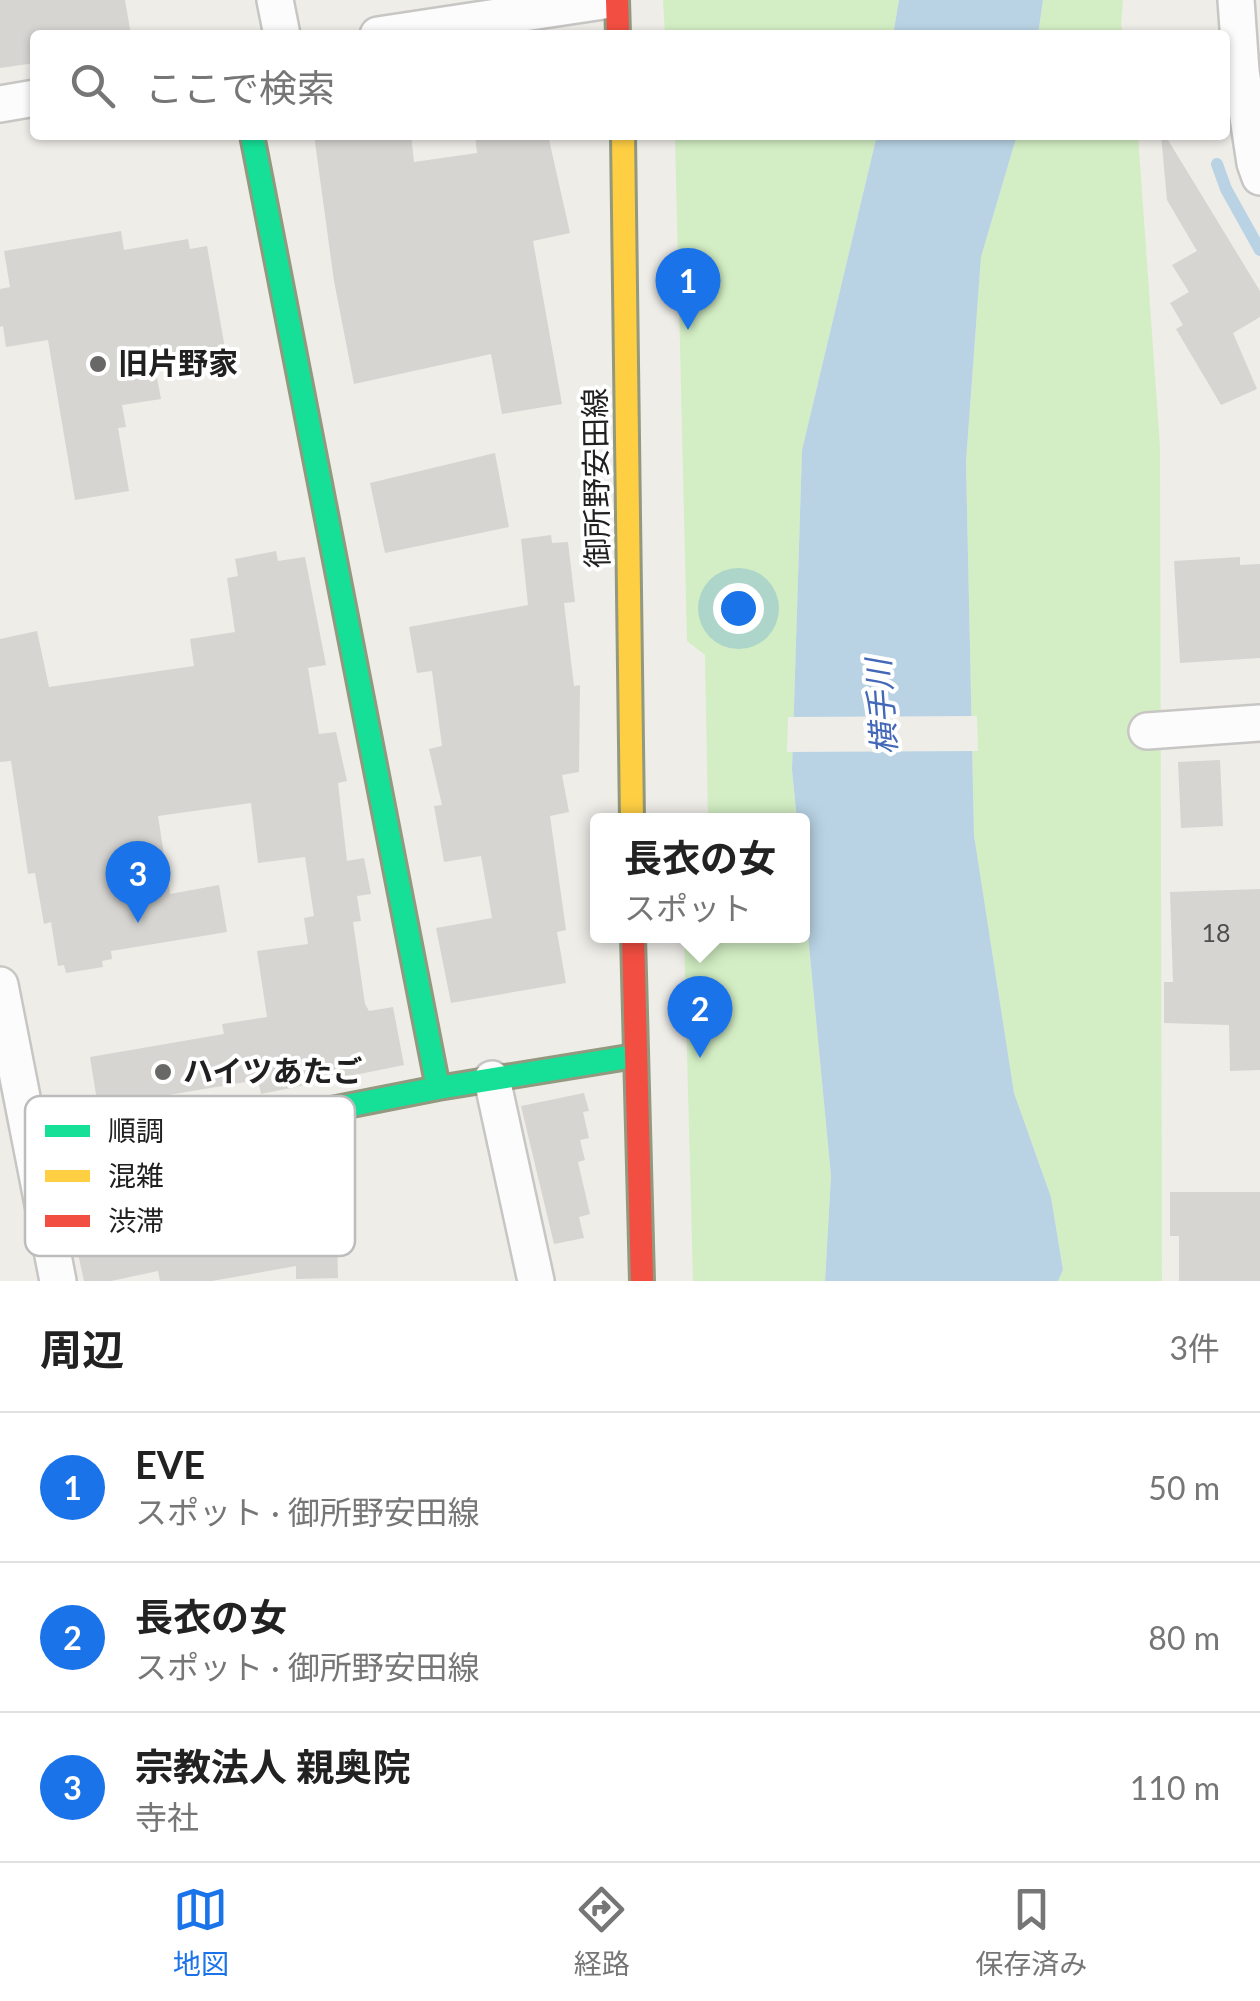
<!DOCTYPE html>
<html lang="ja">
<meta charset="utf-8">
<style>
body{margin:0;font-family:Lato,"Noto Sans JP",sans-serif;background:#f6f6f6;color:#222}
.you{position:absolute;left:738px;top:608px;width:35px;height:35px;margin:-25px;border:8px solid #fff;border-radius:50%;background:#1a73e8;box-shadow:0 0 0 15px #1a73e833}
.badge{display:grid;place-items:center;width:65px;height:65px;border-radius:50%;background:#1a73e8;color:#fff;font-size:32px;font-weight:700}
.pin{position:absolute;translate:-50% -82px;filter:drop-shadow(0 2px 5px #0008)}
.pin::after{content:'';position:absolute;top:52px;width:35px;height:30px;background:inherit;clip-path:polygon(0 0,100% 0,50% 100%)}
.popup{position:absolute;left:590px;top:813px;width:220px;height:130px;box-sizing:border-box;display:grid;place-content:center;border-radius:10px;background:#fff;filter:drop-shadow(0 2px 8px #0005);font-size:32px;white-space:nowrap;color:#767676}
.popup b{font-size:38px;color:#222}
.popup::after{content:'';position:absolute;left:50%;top:100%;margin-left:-20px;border:20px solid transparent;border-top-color:#fff}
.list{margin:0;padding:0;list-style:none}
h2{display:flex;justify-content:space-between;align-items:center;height:130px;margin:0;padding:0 40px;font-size:42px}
h2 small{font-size:32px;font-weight:400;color:#767676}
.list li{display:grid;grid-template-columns:65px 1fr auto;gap:30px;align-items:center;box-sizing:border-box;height:150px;padding:0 40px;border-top:2px solid #e0e0e0}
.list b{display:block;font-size:38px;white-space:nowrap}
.list p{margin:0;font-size:32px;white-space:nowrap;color:#767676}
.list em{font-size:32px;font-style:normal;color:#767676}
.icon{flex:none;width:55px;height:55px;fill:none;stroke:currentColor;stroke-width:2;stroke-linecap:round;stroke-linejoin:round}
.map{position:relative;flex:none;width:1260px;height:1281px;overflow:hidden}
.search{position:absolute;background:#fff;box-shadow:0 2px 8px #0004;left:30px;right:30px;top:30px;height:110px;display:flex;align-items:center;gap:25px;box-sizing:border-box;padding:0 35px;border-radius:10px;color:#767676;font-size:38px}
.sheet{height:580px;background:#fff}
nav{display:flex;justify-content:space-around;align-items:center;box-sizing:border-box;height:140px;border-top:2px solid #e0e0e0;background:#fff;font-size:28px;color:#767676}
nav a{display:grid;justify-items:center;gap:5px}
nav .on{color:#1a73e8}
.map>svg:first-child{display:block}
</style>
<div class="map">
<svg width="1260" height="1281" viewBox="0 0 1260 1281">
<rect width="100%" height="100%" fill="#eeede8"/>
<path fill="#d3eec4" d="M663,0H899L893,35H665Z
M1043,0H1123L1121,25L1124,35H1038Z
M675,135H877L802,450L792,770L797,820H708L705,655L687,641Z
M1017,135H1138L1160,447L1162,1281H1058L1063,1270L1051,1197L1014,1093L974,835L966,462L981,257Z
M803,883L831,1176L825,1281H693L684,936H802Z"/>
<path fill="#b9d3e4" d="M899,0H1043L1038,35H893Z
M877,135H1017L981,257L966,462L974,835L1014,1093L1051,1197L1063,1270L1058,1281H825L831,1176L803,883L802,820H797L792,770L802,450Z"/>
<path fill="#eeede8" d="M977,716L978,751L787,752L788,717Z"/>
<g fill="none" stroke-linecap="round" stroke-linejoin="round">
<path stroke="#b9d3e4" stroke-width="12" d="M1217,164L1226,189L1260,250"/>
</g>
<path fill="#d6d5d1" d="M0,0H125L131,35H35V63L0,68Z
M314,135H411L414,162L477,153L475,135H548L570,233L533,241L562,404L502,414L491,354L354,384L334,281Z
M1161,135H1165L1260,291V317L1233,333L1257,389L1221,405L1176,329L1183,325L1170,303L1189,292L1172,265L1197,251L1167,200Z
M121,231L124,250L188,239L190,249L207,246L226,354L155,367L161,399L122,405L126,427L118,428L129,491L75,500L48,340L6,347L3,326L0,327V289L10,287L4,251Z
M495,453L509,527L385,553L370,483Z
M551,535L552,543L568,542L575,602L564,603L574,686L580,685L579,772L562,775L569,812L550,816L566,930L557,932L566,983L451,1003L436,928L492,918L481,856L444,862L434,806L442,805L429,749L442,746L432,671L417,673L409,627L528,605L521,539Z
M276,551L278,561L305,557L326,665L308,668L319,734L336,732L347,781L338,783L347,861L364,858L371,894L357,896L361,921L353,922L365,1004L369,1011L393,1007L404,1065L261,1094L258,1080L98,1107L90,1057L224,1034L222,1024L267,1017L257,951L308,944L304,918L314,916L305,857L258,863L251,803L158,816L170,894L219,885L227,932L111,951L112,959L102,961L103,967L66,973L64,965L58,966L51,922L44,924L35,873L28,874L11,761L0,762V639L37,631L49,687L194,666L190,639L235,632L227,578L238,576L235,559Z
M1240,557V565L1260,564V658L1180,663L1174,561Z
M1220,760L1223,826L1181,828L1178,762Z
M1260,889V1070L1230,1071L1229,1025L1164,1023V982H1173L1170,892Z
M584,1093L589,1111L583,1112L589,1138L580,1140L585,1160L578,1162L590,1214L579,1217L584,1238L554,1244L521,1106Z
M287,1172L291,1202H336L338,1278L296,1279V1266L212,1281H160L158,1271L111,1281H84L75,1240L84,1237L80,1219L94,1217L90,1197L150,1185L152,1198Z
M1170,1192H1260V1281H1179V1236H1170Z"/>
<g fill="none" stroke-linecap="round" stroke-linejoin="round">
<defs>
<path id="street" d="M275,0L282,35
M1236,0L1241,71L1255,163L1260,177
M378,35L610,0
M0,104L35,98
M1147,731L1260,723
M0,985L58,1281
M492,1079L536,1281"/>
<path id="fast" d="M252,135L438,1088
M36,1167L438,1088L635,1056"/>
<path id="slow" d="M623,135L632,820"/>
<path id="jam" d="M617,0L618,35
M633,936L642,1281"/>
</defs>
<use href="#street" stroke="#c7c6c4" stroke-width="40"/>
<use href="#fast" stroke="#93997f" stroke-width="28"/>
<use href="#slow" stroke="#93997f" stroke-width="28"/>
<use href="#jam" stroke="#93997f" stroke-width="28"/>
<use href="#street" stroke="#fcfcfc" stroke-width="35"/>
<use href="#fast" stroke="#16e098" stroke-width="22"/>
<use href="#slow" stroke="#ffcf43" stroke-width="22"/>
<use href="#jam" stroke="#f24e42" stroke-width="22"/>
</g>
<g fill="#686866" stroke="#fff" stroke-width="4">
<circle cx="98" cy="364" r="10"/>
<circle cx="163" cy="1072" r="10"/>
</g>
<g text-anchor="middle" stroke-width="8" stroke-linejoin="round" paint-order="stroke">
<g font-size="25" fill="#4e4d4c">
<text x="1216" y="942">18</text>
</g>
<g font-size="30" font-weight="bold" fill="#202020" stroke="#fff" text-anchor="start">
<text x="118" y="374">旧片野家</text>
<text x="183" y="1082">ハイツあたご</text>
</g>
<g font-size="30" fill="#202020" stroke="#fff">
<text transform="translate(597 478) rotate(-91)" y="10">御所野安田線</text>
</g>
<g font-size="32" font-style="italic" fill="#4368b8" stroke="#fff">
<text transform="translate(882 707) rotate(-94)" y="11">横手川</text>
</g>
</g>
<rect x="25" y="1096" width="330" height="160" rx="15" fill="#fff" stroke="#bcbcbc" stroke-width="2.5"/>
<rect x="45" y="1125" width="45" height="12" fill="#16e098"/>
<rect x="45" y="1170" width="45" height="12" fill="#ffcf43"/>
<rect x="45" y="1215" width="45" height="12" fill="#f24e42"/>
<g font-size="28" fill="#202020">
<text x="108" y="1141">順調</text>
<text x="108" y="1186">混雑</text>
<text x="108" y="1231">渋滞</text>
</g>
</svg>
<div class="you"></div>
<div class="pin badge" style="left:688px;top:330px">1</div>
<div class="pin badge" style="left:700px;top:1058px">2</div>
<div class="popup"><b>長衣の女</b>スポット</div>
<div class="pin badge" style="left:138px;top:923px">3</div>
<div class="search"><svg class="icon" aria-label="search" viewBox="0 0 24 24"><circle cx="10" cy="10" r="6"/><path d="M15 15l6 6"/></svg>ここで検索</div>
</div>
<section class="sheet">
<h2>周辺<small>3件</small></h2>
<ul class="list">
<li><span class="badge">1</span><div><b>EVE</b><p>スポット · 御所野安田線</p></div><em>50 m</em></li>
<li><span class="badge">2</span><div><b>長衣の女</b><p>スポット · 御所野安田線</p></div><em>80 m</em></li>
<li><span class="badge">3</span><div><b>宗教法人 親奥院</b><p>寺社</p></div><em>110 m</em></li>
</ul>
</section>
<nav>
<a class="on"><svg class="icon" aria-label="map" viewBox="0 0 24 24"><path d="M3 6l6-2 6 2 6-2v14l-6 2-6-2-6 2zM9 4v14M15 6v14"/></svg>地図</a>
<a><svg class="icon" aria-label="directions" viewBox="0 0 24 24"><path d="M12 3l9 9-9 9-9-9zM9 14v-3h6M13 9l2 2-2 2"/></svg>経路</a>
<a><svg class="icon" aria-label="saved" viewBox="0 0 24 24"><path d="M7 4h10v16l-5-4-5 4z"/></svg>保存済み</a>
</nav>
